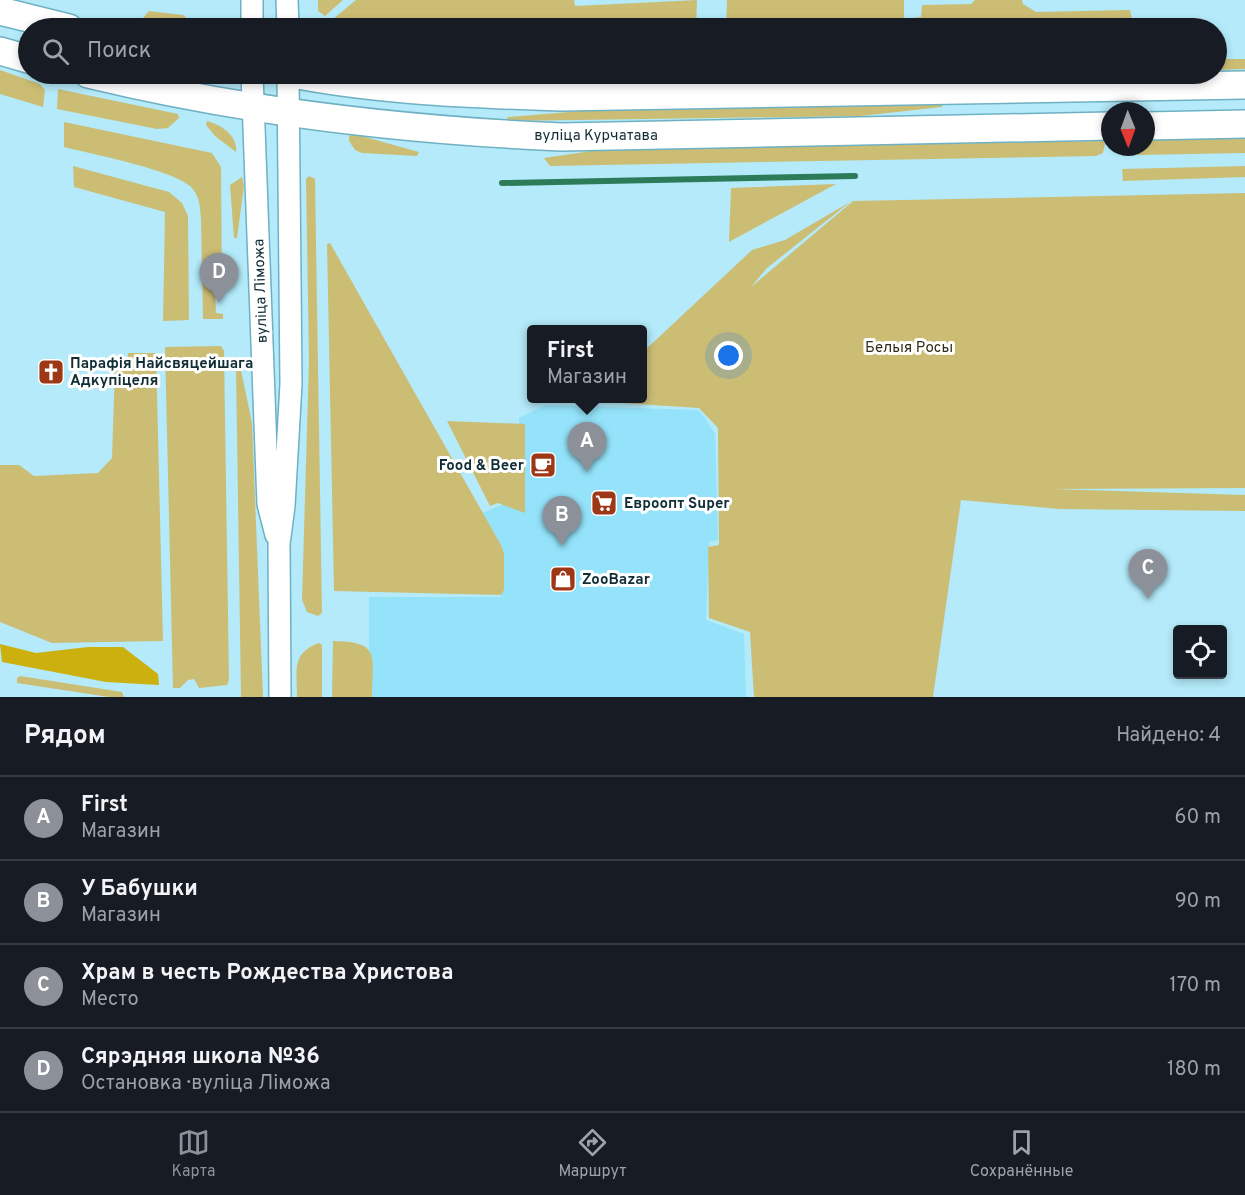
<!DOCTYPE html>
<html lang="ru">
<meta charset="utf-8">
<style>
body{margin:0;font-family:Overpass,sans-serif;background:#242831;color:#f1f3f6}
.controls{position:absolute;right:18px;bottom:18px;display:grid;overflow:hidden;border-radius:6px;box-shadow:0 3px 9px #0003}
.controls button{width:54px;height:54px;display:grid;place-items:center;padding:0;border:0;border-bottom:2px solid #363941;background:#171b24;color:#f1f3f6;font:30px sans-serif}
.compass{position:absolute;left:1101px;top:102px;width:54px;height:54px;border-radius:50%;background:#171b24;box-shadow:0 3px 9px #0003;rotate:179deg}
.you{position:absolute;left:729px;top:356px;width:21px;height:21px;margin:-15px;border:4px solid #fff;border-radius:50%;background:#1a73e8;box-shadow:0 0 0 9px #1a73e833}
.badge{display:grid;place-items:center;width:39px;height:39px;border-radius:50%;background:#8c9099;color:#fff;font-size:20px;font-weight:700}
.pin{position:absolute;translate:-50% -50px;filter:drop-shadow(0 2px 3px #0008)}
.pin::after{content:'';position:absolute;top:32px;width:21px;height:18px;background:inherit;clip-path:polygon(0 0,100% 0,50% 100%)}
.popup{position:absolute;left:527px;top:325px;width:120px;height:78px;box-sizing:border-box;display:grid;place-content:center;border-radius:6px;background:#171b24;filter:drop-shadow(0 2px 4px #0005);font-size:20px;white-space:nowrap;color:#9ea1a6}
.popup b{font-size:22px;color:#f1f3f6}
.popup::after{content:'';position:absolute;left:50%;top:100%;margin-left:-12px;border:12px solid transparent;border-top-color:#171b24}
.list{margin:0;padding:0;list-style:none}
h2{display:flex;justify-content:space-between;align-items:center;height:78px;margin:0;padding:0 24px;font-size:26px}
h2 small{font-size:20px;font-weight:400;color:#9ea1a6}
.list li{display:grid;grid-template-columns:39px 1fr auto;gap:18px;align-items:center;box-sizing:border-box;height:84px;padding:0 24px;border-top:2px solid #363941}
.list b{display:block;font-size:22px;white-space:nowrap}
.list p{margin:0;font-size:20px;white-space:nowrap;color:#9ea1a6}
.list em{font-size:20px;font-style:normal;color:#9ea1a6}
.icon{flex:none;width:33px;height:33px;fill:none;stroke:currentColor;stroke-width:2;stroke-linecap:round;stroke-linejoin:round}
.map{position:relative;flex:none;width:1245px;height:697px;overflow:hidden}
.search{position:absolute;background:#171b24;box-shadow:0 3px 9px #0003;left:18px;right:18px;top:18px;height:66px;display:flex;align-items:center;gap:15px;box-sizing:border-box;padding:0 21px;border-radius:33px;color:#9ea1a6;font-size:22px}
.sheet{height:414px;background:#171b24}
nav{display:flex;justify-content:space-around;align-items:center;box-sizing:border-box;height:84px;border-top:2px solid #363941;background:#171b24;font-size:16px;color:#9ea1a6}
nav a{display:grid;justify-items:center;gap:3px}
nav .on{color:#8c9099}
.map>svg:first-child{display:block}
</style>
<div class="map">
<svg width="1245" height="697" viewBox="0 0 1245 697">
<rect width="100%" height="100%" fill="#b4eaf9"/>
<path fill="#94e3fa" d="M545,405L698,410L705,418L715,434L718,540L709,542L706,620L744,634L746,697H369V597H501L502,556L480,514L518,498L519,418Z"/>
<path fill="#ccbd75" d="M318,0H343L325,16L318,11Z
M356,0H574L575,6L697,0L696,28H346L333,23V19Z
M727,0H904V19L921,17L922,5L971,4L975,0H1022L1023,4L1036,12L1130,10L1134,28H726Z
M149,11L183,15L195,25L196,28H167L144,20L143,18Z
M1217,59H1245V69L1217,70Z
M0,70L40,84L45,90L43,107L0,94Z
M524,74H690L682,79L577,81Z
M728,74H1004L733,78Z
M58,89L178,114L179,118L168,128L157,129L57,109Z
M942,104V107L860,116L508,121L507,117L594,110Z
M207,121C222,125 238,136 236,152L215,136L206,125Z
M64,122L212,153L221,167L222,289L215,291L216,313L223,314V319H203L201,219C200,208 200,197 192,188C176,170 91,154 64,147Z
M354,134L419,152L417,156L362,153L355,150L349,141V136Z
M1245,138V153L1138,155L1131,147H1146V140Z
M1104,141L1105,143L1103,153L1096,156L550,166L544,158L605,149Z
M73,166L169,192L182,203L188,216L189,320L163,321L165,212L74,187Z
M1245,166V177L1123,181L1122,169Z
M309,176L315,179L322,613L318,616L307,612L302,600L309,360L306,179Z
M242,177L244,186L237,238H234L230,185Z
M836,184L729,242L731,188Z
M1245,193V488L1053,489L1245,495V511L1059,509L961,500L933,697H754L750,632L709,618L708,547L719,545L718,428L699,408L590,401L592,399L642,398L643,352L752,250L785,240L850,202L767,268L751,287L853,201Z
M330,243L501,545L504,554V590L501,595L334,591L327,244Z
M221,346L224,351L229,680L227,685L199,688L194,679L188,680L180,688H173L165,347Z
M128,353H156L163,641L52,643L0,622V465H19L34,476L98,473L112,458L115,367L128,363Z
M236,369L241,370L252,423L263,697H241Z
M447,421L525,424V513L498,503L490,506Z
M333,641C382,642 372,656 372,697H332Z
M319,643L322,645V697H297C297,671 291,653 319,643Z
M20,676L122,692L124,697H109L17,683V678Z"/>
<path fill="#ccb00e" d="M0,644L36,653L88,647H123L158,674L159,685L106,682L2,662Z"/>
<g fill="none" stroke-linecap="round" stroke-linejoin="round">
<path stroke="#2c7c5a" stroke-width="6" d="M502,183L855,176"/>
<defs>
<path id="minor" d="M252,0V28
M287,0L288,28
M252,74L268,504L276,535
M280,697L279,544L284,506L291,384L288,74"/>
<path id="major" d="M0,11L69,28
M0,51L28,59
M88,74C244,112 401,130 562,137L1110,126
M293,74C381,91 471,94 561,97L1245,85
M1146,126L1245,124"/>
</defs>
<use href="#minor" stroke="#6eb1c3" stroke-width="24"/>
<use href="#major" stroke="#6eb1c3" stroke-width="30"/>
<use href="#minor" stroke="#fff" stroke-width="21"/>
<use href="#major" stroke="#fff" stroke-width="27"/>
</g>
<defs>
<symbol id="church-square" viewBox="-11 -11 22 22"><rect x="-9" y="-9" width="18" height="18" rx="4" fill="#9e3715" stroke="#fff"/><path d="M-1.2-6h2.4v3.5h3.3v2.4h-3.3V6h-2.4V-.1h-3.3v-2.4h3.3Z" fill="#fff"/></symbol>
<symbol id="cafe-square" viewBox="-11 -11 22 22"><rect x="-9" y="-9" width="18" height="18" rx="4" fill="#9e3715" stroke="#fff"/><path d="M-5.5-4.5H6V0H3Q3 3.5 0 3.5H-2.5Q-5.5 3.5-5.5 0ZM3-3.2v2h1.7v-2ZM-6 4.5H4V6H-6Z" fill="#fff"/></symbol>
<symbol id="supermarket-square" viewBox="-11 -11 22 22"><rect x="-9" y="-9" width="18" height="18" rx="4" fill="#9e3715" stroke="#fff"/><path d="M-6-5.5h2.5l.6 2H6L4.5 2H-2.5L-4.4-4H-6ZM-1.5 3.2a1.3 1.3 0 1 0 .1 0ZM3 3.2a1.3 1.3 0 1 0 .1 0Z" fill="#fff"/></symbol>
<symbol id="shop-square" viewBox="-11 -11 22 22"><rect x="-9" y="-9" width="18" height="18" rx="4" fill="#9e3715" stroke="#fff"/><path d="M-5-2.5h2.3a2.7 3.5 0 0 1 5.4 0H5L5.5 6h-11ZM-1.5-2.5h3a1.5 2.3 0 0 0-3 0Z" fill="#fff"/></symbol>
</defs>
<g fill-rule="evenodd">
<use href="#church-square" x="36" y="357" width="30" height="30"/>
<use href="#cafe-square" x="528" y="450" width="30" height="30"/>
<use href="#supermarket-square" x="589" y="488" width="30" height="30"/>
<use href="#shop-square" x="548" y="564" width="30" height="30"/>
</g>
<g text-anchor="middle" stroke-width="6" stroke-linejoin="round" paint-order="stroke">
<g font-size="15" fill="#112d35" stroke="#fff">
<text x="596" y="140">вуліца Курчатава</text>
<text transform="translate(260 291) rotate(-92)" y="5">вуліца Ліможа</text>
</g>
<g font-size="15" fill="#312c16" stroke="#fff">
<text x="909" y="352">Белыя Росы</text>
</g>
<g font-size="15" font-weight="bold" fill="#112d35" stroke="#fff" text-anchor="start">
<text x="70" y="368">Парафія Найсвяцейшага<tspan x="70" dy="17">Адкупіцеля</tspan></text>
<text x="524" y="470" text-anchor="end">Food &amp; Beer</text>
<text x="624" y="508">Евроопт Super</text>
<text x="582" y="584">ZooBazar</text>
</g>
</g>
</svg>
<div class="controls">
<button><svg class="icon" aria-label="locate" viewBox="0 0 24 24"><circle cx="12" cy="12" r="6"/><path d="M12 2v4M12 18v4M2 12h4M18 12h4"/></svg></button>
</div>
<svg class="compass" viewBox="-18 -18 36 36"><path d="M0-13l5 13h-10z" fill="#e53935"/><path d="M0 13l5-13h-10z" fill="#9ea1a6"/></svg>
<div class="you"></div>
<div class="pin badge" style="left:587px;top:472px">A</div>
<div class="popup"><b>First</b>Магазин</div>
<div class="pin badge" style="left:562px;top:546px">B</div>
<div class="pin badge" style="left:1148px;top:599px">C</div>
<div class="pin badge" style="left:219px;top:303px">D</div>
<div class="search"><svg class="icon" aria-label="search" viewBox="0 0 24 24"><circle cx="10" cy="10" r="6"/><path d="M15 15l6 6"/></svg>Поиск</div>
</div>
<section class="sheet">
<h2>Рядом<small>Найдено: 4</small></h2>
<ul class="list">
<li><span class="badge">A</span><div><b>First</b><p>Магазин</p></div><em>60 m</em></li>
<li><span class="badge">B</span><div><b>У Бабушки</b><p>Магазин</p></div><em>90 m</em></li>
<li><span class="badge">C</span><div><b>Храм в честь Рождества Христова</b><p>Место</p></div><em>170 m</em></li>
<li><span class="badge">D</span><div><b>Сярэдняя школа №36</b><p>Остановка · вуліца Ліможа</p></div><em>180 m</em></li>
</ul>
</section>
<nav>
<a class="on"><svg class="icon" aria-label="map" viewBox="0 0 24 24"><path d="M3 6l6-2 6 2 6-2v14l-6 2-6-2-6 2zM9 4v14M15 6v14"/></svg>Карта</a>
<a><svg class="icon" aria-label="directions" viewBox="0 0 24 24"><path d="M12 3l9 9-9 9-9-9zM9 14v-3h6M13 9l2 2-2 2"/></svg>Маршрут</a>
<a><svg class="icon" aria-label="saved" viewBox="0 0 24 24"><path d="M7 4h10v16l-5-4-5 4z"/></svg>Сохранённые</a>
</nav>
